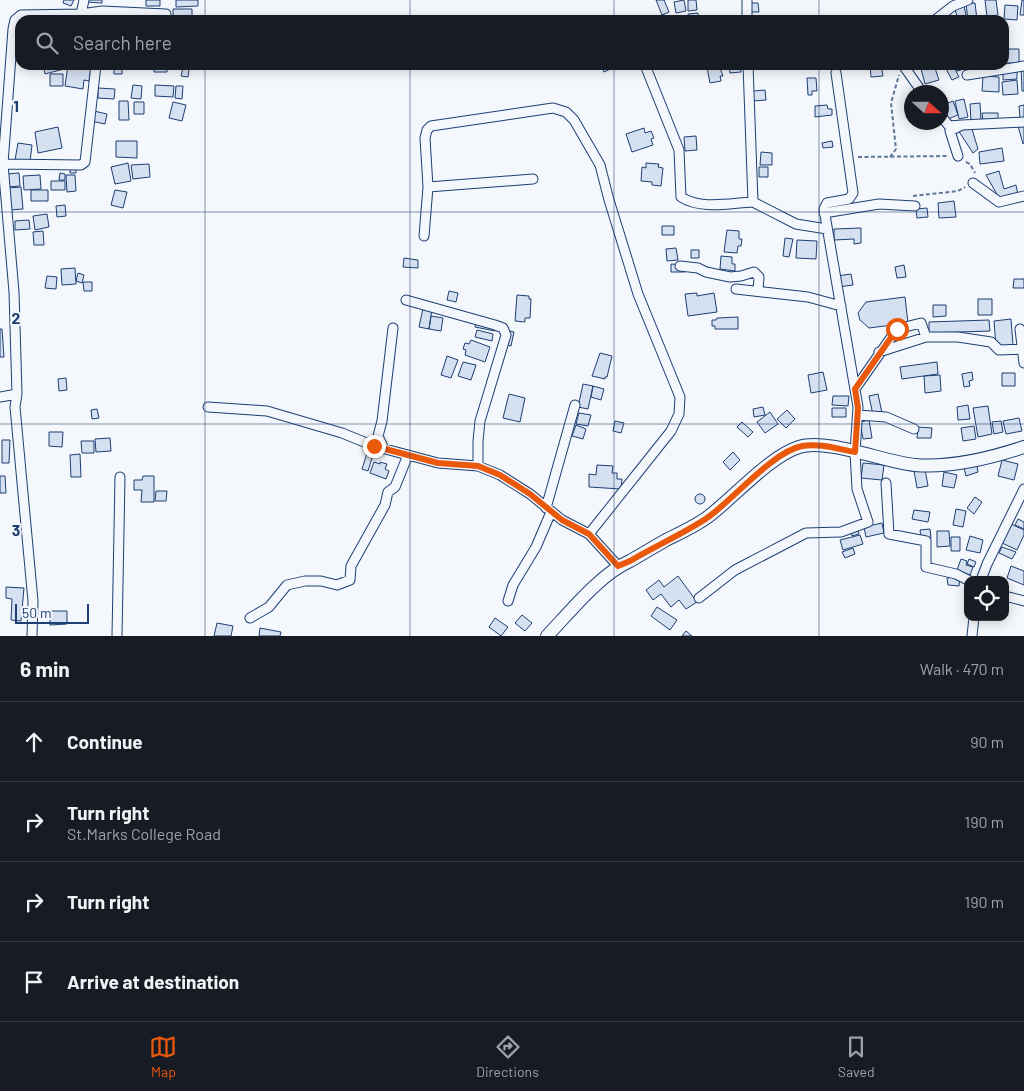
<!DOCTYPE html>
<meta charset="utf-8">
<style>
body{margin:0;font-family:Barlow,sans-serif;background:#242831;color:#f1f3f6}
.controls{position:absolute;right:15px;bottom:15px;display:grid;overflow:hidden;border-radius:10px;box-shadow:0 2px 12px #0003}
.controls button{width:45px;height:45px;display:grid;place-items:center;padding:0;border:0;border-bottom:1px solid #363941;background:#171b24;color:#f1f3f6;font:25px sans-serif}
.compass{position:absolute;left:904px;top:85px;width:45px;height:45px;border-radius:50%;background:#171b24;box-shadow:0 2px 12px #0003;rotate:111deg}
.scale{position:absolute;left:15px;bottom:12px;width:74px;box-sizing:border-box;padding-left:5px;border:2px solid #1d3f73;border-top:0;font-size:14px;line-height:18px;white-space:nowrap;color:#1d3f73;-webkit-text-stroke:4px #f4f7fb;paint-order:stroke}
.stop{position:absolute;width:15px;height:15px;margin:-11px;border:4px solid #ea580c;border-radius:50%;background:#fff}
.stop.end{background:#ea580c;border-color:#fff;box-shadow:0 1px 5px #0008}
.list{margin:0;padding:0;list-style:none}
h2{display:flex;justify-content:space-between;align-items:center;height:65px;margin:0;padding:0 20px;font-size:21px}
h2 small{font-size:16px;font-weight:400;color:#9ea1a6}
.list li{display:grid;grid-template-columns:32px 1fr auto;gap:15px;align-items:center;box-sizing:border-box;height:80px;padding:0 20px;border-top:1px solid #363941}
.list b{display:block;font-size:19px;white-space:nowrap}
.list p{margin:0;font-size:16px;white-space:nowrap;color:#9ea1a6}
.list em{font-size:16px;font-style:normal;color:#9ea1a6}
.icon{flex:none;width:28px;height:28px;fill:none;stroke:currentColor;stroke-width:2;stroke-linecap:round;stroke-linejoin:round}
.map{position:relative;flex:none;width:1024px;height:636px;overflow:hidden}
.search{position:absolute;background:#171b24;box-shadow:0 2px 12px #0003;left:15px;right:15px;top:15px;height:55px;display:flex;align-items:center;gap:12px;box-sizing:border-box;padding:0 18px;border-radius:15px;color:#9ea1a6;font-size:19px}
.sheet{height:385px;background:#171b24}
nav{display:flex;justify-content:space-around;align-items:center;box-sizing:border-box;height:70px;border-top:1px solid #363941;background:#171b24;font-size:14px;color:#9ea1a6}
nav a{display:grid;justify-items:center;gap:2px}
nav .on{color:#ea580c}
.map>svg:first-child{display:block}
</style>
<div class="map">
<svg width="1024" height="636" viewBox="0 0 1024 636">
<rect width="100%" height="100%" fill="#f4f7fb"/>
<path fill="#d5e0f0" stroke="#1d3f73" d="M64,0H74L71,6L63,3Z
M85,0H102V3L85,2Z
M146,0H160V6H146Z
M176,0H198V6L176,7Z
M656,0H664L669,12L662,15Z
M684,0L686,11L676,13L674,2Z
M688,0H696L697,10L688,11Z
M985,0H996L998,15L987,17Z
M1022,0H1024V15H1020Z
M747,3H758L759,12H748Z
M975,3L977,20H968L966,4Z
M1005,5L1018,6L1017,20L1004,19Z
M964,6L967,20H958L955,9Z
M173,9H192V20H173Z
M698,13L699,20H689L688,14Z
M724,16H739V20H724Z
M1004,49H1019V63H1004Z
M43,65H63L64,69L45,74Z
M68,65H83L82,67L91,68L89,81L84,80L83,89L65,86Z
M114,65H122V74H114Z
M154,65H167V72H154Z
M601,65H619L604,72Z
M719,65L723,76H720L721,81L710,83L707,67Z
M729,65H740L741,72L730,73Z
M870,65H881L883,76L871,77Z
M920,65H932L933,68H935L939,80L925,84Z
M944,65H953L959,77L952,80Z
M955,65H967L968,68L957,71Z
M183,68L189,69L188,77L181,76Z
M1021,68H1024V91H1022Z
M1017,70V79L1003,80V71Z
M50,74H63V86H50Z
M983,76L999,77V92L982,91Z
M807,78H816L817,91H812V95H808Z
M1017,80L1018,94L1003,95L1002,82Z
M133,85L142,86L141,99L131,98Z
M155,85L174,86L173,97L155,96Z
M176,86H183L182,99L175,98Z
M98,88L115,89L114,99L98,98Z
M765,90L766,100L753,101V91Z
M964,99L968,117L959,119L955,101Z
M119,101H128L129,120H119Z
M953,101L958,115L948,119L943,105Z
M134,102H144V114H134Z
M173,102L186,105L182,121L169,118Z
M980,103L981,120L971,121L970,104Z
M827,105L828,109H832V115L815,117V106Z
M1024,105V118H1020L1019,106Z
M94,111L107,114L105,124L91,121Z
M982,113H998V121L983,122Z
M1024,124V143L1023,144L1018,126Z
M58,127L62,148L38,153L35,132Z
M644,128L645,133L651,131L654,138L651,139L653,145L632,152L626,134Z
M972,129L978,149L973,153L958,130Z
M696,136L697,150L685,151L684,137Z
M116,141H137V158L116,157Z
M832,141L833,147L823,148L822,143Z
M18,143L32,145L30,162L15,160Z
M1002,148L1004,161L980,164L979,152Z
M761,152L772,153V165H760Z
M128,163L131,181L115,184L111,167Z
M646,163L659,164L658,167L663,168L661,186L652,185V182L641,181L642,167L646,168Z
M149,164L150,177L133,179L131,165Z
M759,167H768V177H759Z
M70,168H76V173H70Z
M999,171L1004,189L1016,185L1018,195L999,198L986,175Z
M19,173L20,186L8,187L7,174Z
M60,173L65,174V180H59Z
M40,175L41,189L24,190L23,176Z
M66,175H75L76,191L67,192Z
M51,181H65V190H51Z
M21,187L23,209L10,210L8,188Z
M31,190H48V201H31Z
M115,190L127,192L123,208L111,205Z
M954,201L956,217L939,218L938,203Z
M65,205L66,216L57,217L56,206Z
M927,208L928,217L917,218L916,209Z
M47,214L49,227L35,230L33,216Z
M29,220L30,229L15,230V221Z
M662,226H674V235H662Z
M861,228V243L854,244V239L834,240V229Z
M727,230L739,231V239H742L741,246H738L737,253L724,252Z
M43,231L44,245H34L33,232Z
M785,238L793,239L789,257L783,256Z
M797,240L817,241L816,259L796,258Z
M676,248L678,260L667,261L666,249Z
M691,250H699V258H691Z
M721,256L732,257V264H735V271L720,269Z
M404,258L418,260V268L403,267Z
M671,264L686,265L685,272H671Z
M904,265L906,277L897,278L895,267Z
M75,268L76,284L62,285L61,269Z
M78,273L84,275L82,283L76,281Z
M851,274L853,285L838,287L837,276Z
M47,276L57,277L56,289L45,288Z
M1014,279H1024V288H1013Z
M83,282H92V291H84Z
M449,291L458,293L456,302L447,300Z
M697,293V296L714,293L717,312L688,316L685,294Z
M517,295L529,296V299H531L530,318H525V322L515,321Z
M905,297L908,323L869,328L860,320L858,313L866,302Z
M978,299H992V315H978Z
M933,305H946V316L933,317Z
M423,308L432,309L429,329L419,327Z
M431,316L443,318L441,331L429,329Z
M738,317V329H715V326H712V320H716L717,318Z
M1011,319L1013,345L996,347L994,321Z
M989,320L990,331L929,333V322Z
M476,322L496,326L495,331L475,327Z
M0,329H2L4,357H0Z
M477,330L493,334L492,341L475,337Z
M505,330L514,332L511,346L502,344Z
M471,340L490,347L485,362L465,355L466,350L463,349L465,343L469,344Z
M600,353L612,356L607,377H605V379L592,376Z
M447,356L458,360L451,378L441,375Z
M463,362L476,365L471,380L458,376Z
M937,362L938,374L902,379L900,367Z
M823,372L827,390L811,393L808,375Z
M972,372L973,380L969,381L970,386L964,387L962,374Z
M1002,373H1015V386H1002Z
M940,375L941,391L925,393L924,376Z
M66,378L67,390L59,391L58,379Z
M583,384L593,386L588,409L578,407Z
M593,386L604,389L601,400L591,397Z
M509,394L525,398L520,422L503,418Z
M878,394L882,413L873,415L869,396Z
M833,396H849L848,406L832,405Z
M968,405L970,419L958,420L957,407Z
M988,406L992,434L978,437L973,408Z
M763,407L765,415L754,417L753,409Z
M832,408H846V417H832Z
M97,409L99,418L92,419L91,410Z
M787,410L795,419L786,428L777,419Z
M770,412L778,424L765,433L757,422Z
M579,413L591,415L588,426L576,424Z
M1019,418L1022,431L1006,434L1003,421Z
M869,420L872,438L863,439L860,422Z
M615,421L624,423L621,433L613,431Z
M1001,421L1003,432L994,434L992,422Z
M742,422L753,432L748,437L737,427Z
M576,425L586,429L583,439L572,436Z
M974,426L976,439L963,441L961,428Z
M918,427L932,428L931,438H917Z
M49,432H63L62,447L49,446Z
M110,438L111,451L96,452L95,439Z
M2,440H10L9,463H2Z
M81,441H94V453H82Z
M368,450L374,452L368,471L362,469Z
M733,452L740,460L730,470L723,462Z
M80,454L81,477H71L70,455Z
M1002,460L1018,464L1014,480L998,476Z
M374,462L380,464V462L387,464L385,469L389,471L386,479L370,473Z
M863,463L884,465L882,480L861,478Z
M963,464L977,466L978,472L966,476Z
M597,465L613,466L612,473H617V479H622L621,489L589,487V474L596,475Z
M925,469L928,486L917,488L914,471Z
M944,472L957,475L954,488L942,486Z
M0,476H5L6,493H0Z
M143,476H154V502H141L142,490H134V480H142Z
M156,491H167L166,501H155Z
M695 499a5 5 0 1 1 10 0a5 5 0 1 1-10 0Z
M975,497L982,502L974,514L967,508Z
M956,509L966,511L963,527L953,525Z
M914,510L930,512L928,522L912,519Z
M1018,519L1024,522V529L1015,525Z
M882,523L884,533L866,537L864,527Z
M1011,524L1024,530V535L1017,550L1002,543Z
M858,529L859,534L852,536L851,531Z
M930,529L931,538H921L920,530Z
M937,531H949L950,546L937,547Z
M860,535L863,544L843,550L840,540Z
M970,536L983,540L980,553L966,550Z
M951,537H960V551H951Z
M1002,547L1016,552L1012,559L999,553Z
M853,548L855,554L845,558L842,552Z
M961,559L967,561L966,565L973,567L970,575L957,570Z
M969,559L976,562L974,567L967,564Z
M1011,566L1024,571V585L1007,578Z
M950,575L960,577L959,586L948,585L947,578H949Z
M678,576L697,602L686,609L679,600L671,607L661,594L653,600L646,590L659,580L664,587Z
M6,587L24,588L21,621L11,620L12,599L6,598Z
M657,607L677,620L670,630L651,616Z
M50,611H67V624L50,625Z
M522,615L532,623L525,631L515,623Z
M495,618L508,627L501,636L489,627Z
M217,623L233,626L231,636H214Z
M260,628L281,632L280,636H259Z
M686,631L692,636H682Z"/>
<g fill="none" stroke-linecap="round" stroke-linejoin="round">
<defs>
<path id="street" d="M747,0V20
M81,14L84,0
M935,20L953,6L968,0
M645,65L679,150L681,197C701,210 730,203 753,202
M748,65L753,202L796,224L827,229
M903,65L922,92
M967,75L1024,66
M942,117L949,126L962,125L950,131L958,156
M962,125L1024,122
M3,164L81,165L85,162L96,65
M973,183L999,202L1024,196
M428,187L533,179
M824,213L879,204L915,206
M424,236L428,187L425,138L427,130L431,126L553,108L566,112L574,120L600,165L609,200L638,294L680,397L679,414L671,431L589,534
M680,266L698,268L706,272L730,277L741,276L754,272L759,277L758,290
M736,289L808,297L841,306
M406,300L495,325L503,328L506,335L480,421L478,441V466
M1020,329L1024,363
M879,352L926,337H958L991,342L999,350L1024,349
M855,389L897,329L921,323L926,337
M0,397L17,394
M208,407L267,411L342,433L374,446L438,463L478,466L500,475L530,494L562,520L589,534L618,566
M858,415L886,417L914,429
M384,449L378,436L382,421L393,328
M886,483L889,534L926,541V567L956,574L968,580
M546,508L575,405
M981,580L987,564L1024,489
M1005,596L1024,601
M699,598L735,570L806,533L841,532L868,522L857,489L855,452L858,407L824,209L827,203L849,199L853,193L836,73
M508,601L513,585L536,547L551,512
M250,618L269,607L287,585L305,581H321L337,585L350,580L351,566L385,505L388,492L395,487L408,455
M32,636L33,601L15,407L17,394L14,292L3,164L13,29L15,20L21,15L81,14L102,11L166,14
M117,636L120,477
M972,636L974,617"/>
<path id="secondary" d="M547,636C569,613 600,574 630,561C642,554 654,547 666,540C680,533 696,526 709,516C734,497 770,456 799,447C827,438 884,462 915,465C951,468 991,458 1024,447"/>
</defs>
<use href="#street" stroke="#1d3f73" stroke-width="11"/>
<use href="#secondary" stroke="#1d3f73" stroke-width="14"/>
<path stroke="#5e769c" stroke-width="2" stroke-dasharray="4 2.5" stroke-linecap="butt" d="M858,157L948,156
M890,157L896,149L891,103L899,75
M966,162L970,164L975,173
M913,196L958,191L965,187"/>
<use href="#street" stroke="#f4f7fb" stroke-width="9"/>
<use href="#secondary" stroke="#f4f7fb" stroke-width="12"/>
</g>
<g fill="none" stroke-linecap="round" stroke-linejoin="round">
<path stroke="#ea580c" stroke-width="6" d="M374,446L438,463L478,466L500,475L530,494L562,520L589,534L618,566L630,561C655,546 683,534 707,518C733,500 772,452 802,446C819,443 838,449 855,452L858,408L855,389L897,329"/>
</g>
<path fill="none" stroke="#1d3f73" stroke-width="1" stroke-opacity="0.55" d="M205,0V20M410,0V20M614,0V20M819,0V20M205,65V636M410,65V636M614,65V636M819,65V636M0,212H1024M0,424H1024"/>
<g font-size="16" text-anchor="middle" font-weight="bold" fill="#1d3f73" stroke="#f4f7fb" stroke-width="4" stroke-linejoin="round" paint-order="stroke">
<text x="16" y="112">1</text>
<text x="16" y="324">2</text>
<text x="16" y="536">3</text>
</g>
</svg>
<div class="controls">
<button><svg class="icon" aria-label="locate" viewBox="0 0 24 24"><circle cx="12" cy="12" r="6"/><path d="M12 2v4M12 18v4M2 12h4M18 12h4"/></svg></button>
</div>
<svg class="compass" viewBox="-18 -18 36 36"><path d="M0-13l5 13h-10z" fill="#e53935"/><path d="M0 13l5-13h-10z" fill="#9ea1a6"/></svg>
<div class="scale">50 m</div>
<div class="stop" style="left:897px;top:329px"></div>
<div class="stop end" style="left:374px;top:446px"></div>
<div class="search"><svg class="icon" aria-label="search" viewBox="0 0 24 24"><circle cx="10" cy="10" r="6"/><path d="M15 15l6 6"/></svg>Search here</div>
</div>
<section class="sheet">
<h2>6 min<small>Walk · 470 m</small></h2>
<ul class="list">
<li><svg class="icon" aria-label="ahead" viewBox="0 0 24 24"><path d="M12 20V5M6 11l6-6 6 6"/></svg><div><b>Continue</b></div><em>90 m</em></li>
<li><svg class="icon" aria-label="right" viewBox="0 0 24 24"><path d="M7 20v-9h11M14 6l5 5-5 5"/></svg><div><b>Turn right</b><p>St.Marks College Road</p></div><em>190 m</em></li>
<li><svg class="icon" aria-label="right" viewBox="0 0 24 24"><path d="M7 20v-9h11M14 6l5 5-5 5"/></svg><div><b>Turn right</b></div><em>190 m</em></li>
<li><svg class="icon" aria-label="arrive" viewBox="0 0 24 24"><path d="M6 21V4h12l-3 4 3 4H6"/></svg><div><b>Arrive at destination</b></div></li>
</ul>
</section>
<nav>
<a class="on"><svg class="icon" aria-label="map" viewBox="0 0 24 24"><path d="M3 6l6-2 6 2 6-2v14l-6 2-6-2-6 2zM9 4v14M15 6v14"/></svg>Map</a>
<a><svg class="icon" aria-label="directions" viewBox="0 0 24 24"><path d="M12 3l9 9-9 9-9-9zM9 14v-3h6M13 9l2 2-2 2"/></svg>Directions</a>
<a><svg class="icon" aria-label="saved" viewBox="0 0 24 24"><path d="M7 4h10v16l-5-4-5 4z"/></svg>Saved</a>
</nav>
